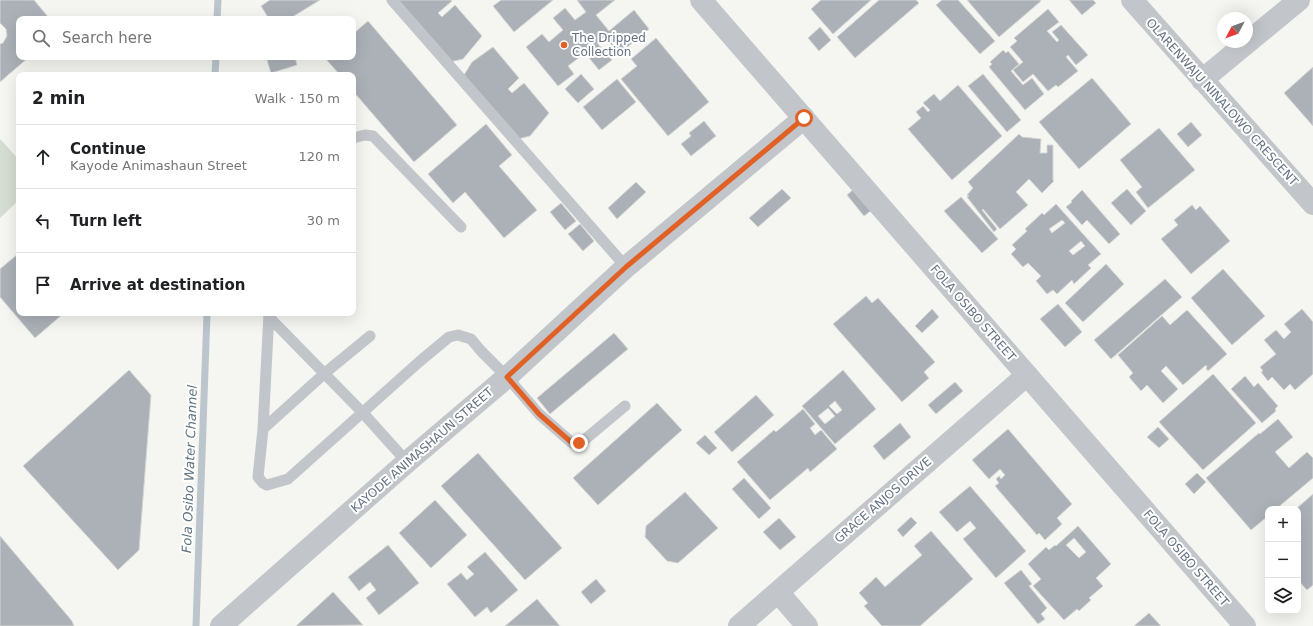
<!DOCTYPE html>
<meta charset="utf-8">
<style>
body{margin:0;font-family:"DejaVu Sans",sans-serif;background:#f6f6f6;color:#202124}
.controls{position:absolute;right:12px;bottom:12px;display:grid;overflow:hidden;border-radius:8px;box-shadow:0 4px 16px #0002}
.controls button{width:36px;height:36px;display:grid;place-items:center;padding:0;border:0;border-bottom:1px solid #e0e0e0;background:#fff;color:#202124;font:20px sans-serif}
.compass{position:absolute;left:1217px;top:12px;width:36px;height:36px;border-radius:50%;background:#fff;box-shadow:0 4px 16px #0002;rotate:229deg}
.stop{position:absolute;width:12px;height:12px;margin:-9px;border:3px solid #e16025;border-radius:50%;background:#fff}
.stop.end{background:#e16025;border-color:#fff;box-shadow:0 1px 4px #0008}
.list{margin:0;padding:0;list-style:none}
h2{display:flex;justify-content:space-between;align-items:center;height:52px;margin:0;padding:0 16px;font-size:17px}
h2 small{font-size:13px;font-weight:400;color:#757577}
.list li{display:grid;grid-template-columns:26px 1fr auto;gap:12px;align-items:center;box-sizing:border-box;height:64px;padding:0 16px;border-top:1px solid #e0e0e0}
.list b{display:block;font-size:15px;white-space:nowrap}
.list p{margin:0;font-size:13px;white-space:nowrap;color:#757577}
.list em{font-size:13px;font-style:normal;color:#757577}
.icon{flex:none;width:22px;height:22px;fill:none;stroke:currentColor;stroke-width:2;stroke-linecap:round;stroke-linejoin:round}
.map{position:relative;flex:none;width:1313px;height:626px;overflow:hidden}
.search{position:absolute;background:#fff;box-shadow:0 4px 16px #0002;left:16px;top:16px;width:340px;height:44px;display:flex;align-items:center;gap:10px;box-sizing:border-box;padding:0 14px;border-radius:8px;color:#757577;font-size:15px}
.panel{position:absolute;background:#fff;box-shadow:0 4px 16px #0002;left:16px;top:72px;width:340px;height:244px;border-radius:8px}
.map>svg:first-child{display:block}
</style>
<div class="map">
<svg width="1313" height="626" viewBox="0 0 1313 626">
<rect width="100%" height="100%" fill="#f5f5f1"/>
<path fill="#d5dcd2" d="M0,139L19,160V200L0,218Z"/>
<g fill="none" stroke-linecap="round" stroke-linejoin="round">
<path stroke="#bbc5cb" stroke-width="7" d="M217,19L218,0
M215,75L216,57
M196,626L207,313"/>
</g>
<path fill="#abb1b7" stroke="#d6d6d4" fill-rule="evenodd" d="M0,0H34L49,18L47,19H19V57H29L0,82V44L3,43L7,36L6,29L0,23Z
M270,0H320L289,19H269L261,6Z
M397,0H451L452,1L438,13L442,17L455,5L482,36L463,59L450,62Z
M501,0H553L514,32L493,6Z
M577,0H615L596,15L609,31L634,10L649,29L619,54L605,37L597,43L612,60L599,70L585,53L568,66L574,74L558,86L526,47L542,34L549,42L563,30L553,18L565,8L575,20L586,12Z
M821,0H871L833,34L811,9Z
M879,0H916L919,3L855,58L837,37Z
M942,0H958L995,41L980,54L936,5Z
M967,0H1040L1041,1L999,37Z
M1069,0H1093L1096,3L1082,15Z
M1048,9L1059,22L1047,31L1057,42L1059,40L1052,32L1061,25L1088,55L1076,65L1068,55L1066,57L1078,71L1058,87L1056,85L1048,91L1033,74L1023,82L1013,70L1023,62L1010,47L1017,41L1014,38Z
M368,21L457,125L414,162L353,91V75H340L325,58L327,57H353V34Z
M820,27L831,40L819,51L808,38Z
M656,38L709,102L668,136L621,79L637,66L631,59Z
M493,47L519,78L508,89L512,93L524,83L549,113L530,136L518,139L464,75L472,62Z
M1003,50L1006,53L1008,51L1019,64L1011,71L1023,85L1032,78L1044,94L1025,110L989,67L992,64L990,62Z
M278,57H295L297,65L271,73L267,60Z
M1313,67V126L1284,93Z
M581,74L594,89L578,103L565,89Z
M983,74L1021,120L1007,132L968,86Z
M1092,78L1131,124L1079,169L1039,122Z
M617,79L636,102L602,130L583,107Z
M958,85L1002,136L952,180L908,129L921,118L916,112L923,106L928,112L930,110L923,103L934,94L940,101Z
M704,121L716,136L691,156L681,144L691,136L689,133Z
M1191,122L1202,135L1188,147L1177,134Z
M486,124L512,155L499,166L537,210L504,238L465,192L453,203L428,174Z
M1159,128L1195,170L1148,208L1136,192L1142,187L1120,160Z
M1019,134L1022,137L1041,139L1040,153H1047V145H1053V180L1054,181L1042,193L1029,179L1016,192L1028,205L1000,229L983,209L982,210L997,229L994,232L967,197L969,196L967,195L973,188L968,182Z
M636,182L646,192L617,219L608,208Z
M855,188L873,209L864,216L847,195Z
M782,189L791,198L758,227L749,218Z
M1127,189L1146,211L1131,225L1111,203Z
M1082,190L1120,234L1109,244L1087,220L1082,225L1066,207L1072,202L1071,201Z
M961,197L998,239L982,253L944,211Z
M561,203L576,221L565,230L550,212Z
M1056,204L1101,254L1088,265L1091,268L1074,284L1072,280L1057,294L1053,290L1047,294L1036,281L1041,276L1028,263L1023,267L1011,254L1016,249L1012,245L1027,231L1025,229L1042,213L1044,215ZM1062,220L1065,223L1052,233L1049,229ZM1081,241L1085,246L1073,255L1069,251Z
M1192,205L1196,210L1200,206L1230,241L1191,274L1161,239L1178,225L1174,220Z
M580,224L594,241L583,251L568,234Z
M19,253V313H64L35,338L0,297V269Z
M1106,264L1124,284L1083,322L1065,303Z
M1223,269L1265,316L1232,345L1191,298Z
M1165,279L1182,297L1111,359L1094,340Z
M866,296L872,303L878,298L935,362L924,372L929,378L902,402L833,324Z
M1058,304L1082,332L1065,347L1040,319Z
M932,309L939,317L922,333L915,326Z
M1302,309L1313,322V374L1295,390L1290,384L1284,390L1272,377L1268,381L1261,372L1263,371L1260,367L1276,354L1264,340L1276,330L1284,339L1291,332L1284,324Z
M1187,310L1227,354L1208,371L1206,368L1207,367L1206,365L1183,385L1166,366L1161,371L1178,389L1163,403L1147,385L1141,391L1129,377L1133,373L1118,355L1162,316L1170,325Z
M614,333L628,349L550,414L537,398Z
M129,370L151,395L139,550L118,570L23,466Z
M843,370L876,409L835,444L802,406ZM835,401L842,410L837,414L829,406ZM828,408L835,416L825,424L818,416Z
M1213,374L1256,423L1203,470L1159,422Z
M1245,376L1254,387L1258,383L1278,406L1275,409L1276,411L1262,423L1231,389Z
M955,382L963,391L936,414L928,405Z
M756,395L774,415L732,452L714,432Z
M657,403L682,430L598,505L573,478Z
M803,409L815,424L810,428L815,435L821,430L837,449L810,472L808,468L770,500L737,462L774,430L776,432Z
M1278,419L1293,437L1275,452L1289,468L1307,452L1313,458V478L1276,509H1268V516L1251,530L1206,478L1259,433L1260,434Z
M900,423L911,437L884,460L873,446Z
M1158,427L1169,439L1159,448L1147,437Z
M1008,429L1072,504L1057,518L1062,524L1045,540L1039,533L1037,535L995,486L999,483L996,479L999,476L1001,479L1005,475L1000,469L989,479L972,460Z
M705,435L717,448L709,455L696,443Z
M478,453L562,548L525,580L441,486Z
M1197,473L1206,482L1194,494L1185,484Z
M744,478L771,508L759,519L732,489Z
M970,486L1026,551L996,578L963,539L976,528L970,521L957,532L939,512Z
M685,492L718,528L678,563L667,561L645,537L646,526Z
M1313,494V585L1307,590L1298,580V509H1296Z
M435,500L467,535L431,568L399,533Z
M911,517L917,523L903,537L897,530Z
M779,518L796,537L780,550L763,532Z
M1078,526L1111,564L1096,578L1103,586L1089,598L1091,600L1079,611L1077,609L1064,620L1033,586L1041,579L1028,564L1046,547L1049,550L1055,545L1056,546ZM1074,538L1086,552L1079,558L1066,545Z
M931,531L973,579L920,626H882L864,606L868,603L859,593L876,577L885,587L922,555L914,546Z
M0,536L72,621L74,626H0Z
M388,545L419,583L379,615L366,598L376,590L370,582L359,591L348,577Z
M485,552L518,590L491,613L487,607L475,617L447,584L461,573L467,580L474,574L467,567Z
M1021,570L1032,584L1029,586L1047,608L1041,614L1045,619L1038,624L1004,583Z
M596,579L606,591L591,604L581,592Z
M333,592L363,625L296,626Z
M537,599L560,626H505Z
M1149,613L1161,626H1134Z"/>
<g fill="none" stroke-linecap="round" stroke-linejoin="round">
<path stroke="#c2c5c9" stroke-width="11" d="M392,0L626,267
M353,138L365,135L373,136L461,227
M269,313L263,429L258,477L263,483L267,485L288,479L419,362L449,337L458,335L471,339L481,351L507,377L539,414L571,442L575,444L583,441L625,406
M269,317L363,413L407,462
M263,429L325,373L370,336"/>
<path stroke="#c2c5c9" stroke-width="22" d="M1132,0L1313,204
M1202,80L1299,0
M778,592L807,626
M221,626L407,462L507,377L626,267L804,118
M739,626L1027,375"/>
<path stroke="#c2c5c9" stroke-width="22" d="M701,0L1245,626"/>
</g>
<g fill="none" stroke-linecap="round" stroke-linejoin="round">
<path stroke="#e16025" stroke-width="5" d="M579,443L575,444L571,442L539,414L507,377L626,267L804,118"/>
</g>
<circle fill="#e16025" stroke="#fff" stroke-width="1.5" cx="564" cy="45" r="4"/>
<g text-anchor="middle" stroke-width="4" stroke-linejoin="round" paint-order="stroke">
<g font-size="12" fill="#647282" stroke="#fff" text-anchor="start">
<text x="572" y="42">The Dripped<tspan x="572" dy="14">Collection</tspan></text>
</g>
<g font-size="12" fill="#647282" stroke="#fff">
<text transform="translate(1222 102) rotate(48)" y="4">OLARENWAJU NINALOWO CRESCENT</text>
<text transform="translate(973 313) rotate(49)" y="4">FOLA OSIBO STREET</text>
<text transform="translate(422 450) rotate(-41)" y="4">KAYODE ANIMASHAUN STREET</text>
<text transform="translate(883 500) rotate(-41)" y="4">GRACE ANJOS DRIVE</text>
<text transform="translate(1186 558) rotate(49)" y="4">FOLA OSIBO STREET</text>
</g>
<g font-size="13" font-style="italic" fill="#5f747f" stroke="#fff">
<text transform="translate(189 469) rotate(-88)" y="5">Fola Osibo Water Channel</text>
</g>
</g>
</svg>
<div class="controls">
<button>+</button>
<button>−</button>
<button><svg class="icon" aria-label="layers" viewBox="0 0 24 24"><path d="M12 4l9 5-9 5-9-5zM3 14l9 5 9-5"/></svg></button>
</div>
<svg class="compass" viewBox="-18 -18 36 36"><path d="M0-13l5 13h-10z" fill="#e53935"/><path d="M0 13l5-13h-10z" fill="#757577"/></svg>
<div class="stop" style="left:804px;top:118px"></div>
<div class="stop end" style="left:579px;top:443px"></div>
<div class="search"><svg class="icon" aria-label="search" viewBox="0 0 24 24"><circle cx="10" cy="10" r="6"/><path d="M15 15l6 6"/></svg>Search here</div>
<section class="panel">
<h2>2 min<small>Walk · 150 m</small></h2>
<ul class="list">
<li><svg class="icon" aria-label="ahead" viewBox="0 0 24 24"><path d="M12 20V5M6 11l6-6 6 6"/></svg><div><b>Continue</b><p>Kayode Animashaun Street</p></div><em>120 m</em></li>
<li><svg class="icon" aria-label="left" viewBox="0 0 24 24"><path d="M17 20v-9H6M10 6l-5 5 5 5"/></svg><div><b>Turn left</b></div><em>30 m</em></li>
<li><svg class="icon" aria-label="arrive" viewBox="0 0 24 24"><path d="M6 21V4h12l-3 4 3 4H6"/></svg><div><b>Arrive at destination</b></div></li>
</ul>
</section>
</div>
